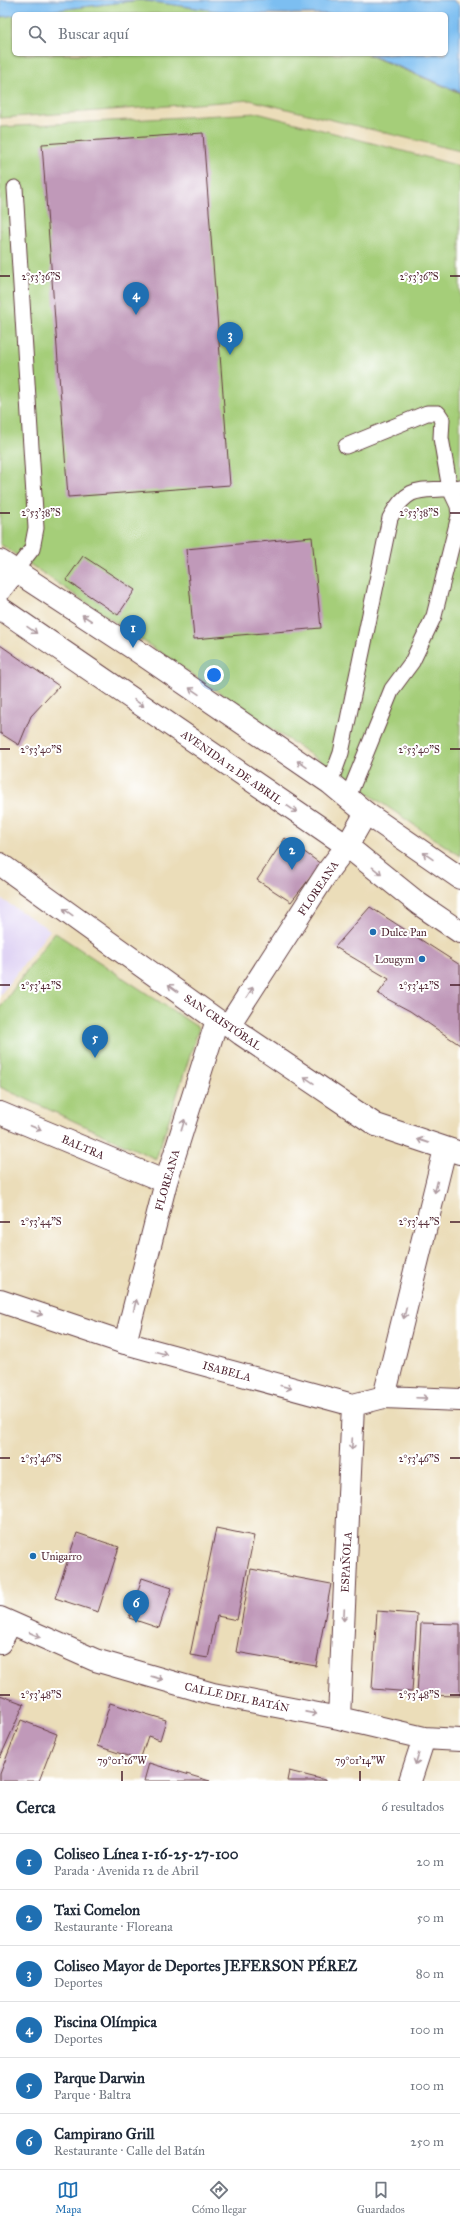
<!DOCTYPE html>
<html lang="es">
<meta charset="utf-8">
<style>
body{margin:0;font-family:"IM FELL Great Primer",serif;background:#f6f6f7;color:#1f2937}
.you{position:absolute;left:214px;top:675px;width:14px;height:14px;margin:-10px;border:3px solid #fff;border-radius:50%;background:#1a73e8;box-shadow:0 0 0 6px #1a73e833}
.badge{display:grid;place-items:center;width:26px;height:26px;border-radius:50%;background:#1f6fb2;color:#fff;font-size:13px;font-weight:700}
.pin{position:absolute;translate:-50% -33px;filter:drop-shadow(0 1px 2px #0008)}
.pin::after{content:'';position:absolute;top:21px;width:14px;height:12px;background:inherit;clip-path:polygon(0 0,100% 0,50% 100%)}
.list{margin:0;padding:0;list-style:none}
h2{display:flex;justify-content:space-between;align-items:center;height:52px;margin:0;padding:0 16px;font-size:17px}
h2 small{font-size:13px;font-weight:400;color:#747a83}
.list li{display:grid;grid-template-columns:26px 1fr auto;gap:12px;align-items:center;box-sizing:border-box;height:56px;padding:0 16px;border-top:1px solid #e0e1e3}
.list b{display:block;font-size:15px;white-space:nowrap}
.list p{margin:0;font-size:13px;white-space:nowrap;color:#747a83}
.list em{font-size:13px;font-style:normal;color:#747a83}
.icon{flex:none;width:22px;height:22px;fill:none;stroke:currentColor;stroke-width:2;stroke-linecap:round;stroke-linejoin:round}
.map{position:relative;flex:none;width:460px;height:1781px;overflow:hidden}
.search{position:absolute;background:#fff;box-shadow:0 1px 3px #0004;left:12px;right:12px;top:12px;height:44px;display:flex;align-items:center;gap:10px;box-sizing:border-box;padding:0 14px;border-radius:6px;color:#747a83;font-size:15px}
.sheet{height:388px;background:#fff}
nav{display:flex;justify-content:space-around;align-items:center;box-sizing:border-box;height:56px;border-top:1px solid #e0e1e3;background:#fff;font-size:11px;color:#747a83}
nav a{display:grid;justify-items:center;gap:2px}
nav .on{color:#1f6fb2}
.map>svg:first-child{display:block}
</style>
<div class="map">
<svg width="460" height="1781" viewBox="0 0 460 1781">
<rect width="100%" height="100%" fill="#fff"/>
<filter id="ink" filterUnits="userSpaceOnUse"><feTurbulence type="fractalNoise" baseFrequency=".025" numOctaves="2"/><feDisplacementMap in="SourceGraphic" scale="8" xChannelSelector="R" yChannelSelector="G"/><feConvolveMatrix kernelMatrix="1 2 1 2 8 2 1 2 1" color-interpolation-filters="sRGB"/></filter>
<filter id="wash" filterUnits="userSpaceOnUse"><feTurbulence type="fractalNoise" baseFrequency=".012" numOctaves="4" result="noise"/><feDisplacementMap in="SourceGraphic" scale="16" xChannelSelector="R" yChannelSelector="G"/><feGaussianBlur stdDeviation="0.9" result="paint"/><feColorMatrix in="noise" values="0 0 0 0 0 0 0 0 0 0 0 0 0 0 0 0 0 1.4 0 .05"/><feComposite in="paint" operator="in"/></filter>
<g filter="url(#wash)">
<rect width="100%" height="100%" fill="#ebddb9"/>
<path fill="#e0d4f4" d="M0,898L50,930L0,995Z"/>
<path fill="#a5ce79" stroke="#787652" d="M140,0L238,14H24Z
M14,15V54H366L460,93V151L250,100L0,118V17Z
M257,113L460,166V856L0,544V127Z
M54,932L199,1028L156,1159L0,1087V1008Z"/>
<path fill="#7bbef1" stroke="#626e8e" d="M0,0H453L460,5V92L368,54H446V14H238L140,0L0,17Z"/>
<g id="blocks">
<path fill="#c099b9" d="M203,133L230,485L68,497L42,144Z
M312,537L321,628L194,639L186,549Z
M83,556L135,590L118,615L66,580Z
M0,645L59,686L31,716L19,745L0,733Z
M285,838L321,864L291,902L257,880Z
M370,907L460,965V1045L410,1011L378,994L389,979L335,947Z
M216,1528L254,1536L237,1620L217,1616L208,1658L190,1655Z
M77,1533L119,1547L98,1612L55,1598Z
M251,1569L331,1584L316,1666L236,1652Z
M142,1578L172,1588L159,1628L129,1618Z
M377,1611L417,1614L412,1692L372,1689Z
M421,1623L460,1624V1696L417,1695Z
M0,1695L24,1704L0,1758Z
M110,1703L166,1720L160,1740L148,1736L140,1760L97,1746Z
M21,1720L57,1734L39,1781H0V1774Z
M149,1763L210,1781H144Z
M289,1771L325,1780V1781H287Z"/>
</g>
</g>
<g filter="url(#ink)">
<use href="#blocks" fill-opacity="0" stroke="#623c40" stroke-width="1"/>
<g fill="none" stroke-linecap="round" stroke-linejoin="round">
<defs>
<path id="lane" d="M15,188L36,528L32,549L15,571
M346,446L427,413H438L442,419L441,438L450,489L458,506L459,516L434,616L412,662L392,689L348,797
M330,783L341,753L390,518C411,479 425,494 460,487"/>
<path id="street" d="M0,590L15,571
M0,864L217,1020L229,1025L241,1034L376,1125L460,1153
M229,1025L330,868L347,846L366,813
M0,1113L166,1182
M0,1301L125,1343L353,1405L384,1397L460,1400
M125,1343L166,1182L217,1020
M384,1397L445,1149
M0,1618L95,1660L213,1694L339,1718L424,1738L460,1740
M0,1643L10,1624
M339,1718L353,1405
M410,1781L424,1738"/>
<path id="secondary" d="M0,561L133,648L330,783L366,813L460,878
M0,608L347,846L419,904L460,932"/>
</defs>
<use href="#lane" stroke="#623c40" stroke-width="17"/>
<use href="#street" stroke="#623c40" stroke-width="24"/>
<use href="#secondary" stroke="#623c40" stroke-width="24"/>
<use href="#lane" stroke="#fff" stroke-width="15"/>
<use href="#street" stroke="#fff" stroke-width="22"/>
<use href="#secondary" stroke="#fff" stroke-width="22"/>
</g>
<defs><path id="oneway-shaft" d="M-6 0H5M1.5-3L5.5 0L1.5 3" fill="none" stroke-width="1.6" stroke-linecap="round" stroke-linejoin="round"/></defs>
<g stroke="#ae9aa0">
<use href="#oneway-shaft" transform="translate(87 618) rotate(-147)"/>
<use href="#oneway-shaft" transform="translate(32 630) rotate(35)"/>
<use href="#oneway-shaft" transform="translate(194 691) rotate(-146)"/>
<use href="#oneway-shaft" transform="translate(139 703) rotate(35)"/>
<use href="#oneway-shaft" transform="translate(302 764) rotate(-146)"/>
<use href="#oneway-shaft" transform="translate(292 809) rotate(35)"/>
<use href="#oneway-shaft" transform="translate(428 856) rotate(-145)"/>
<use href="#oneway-shaft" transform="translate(377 871) rotate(39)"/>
<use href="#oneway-shaft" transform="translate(68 912) rotate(-144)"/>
<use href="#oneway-shaft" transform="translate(173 988) rotate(-144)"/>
<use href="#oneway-shaft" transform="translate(250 992) rotate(-57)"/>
<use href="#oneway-shaft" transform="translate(309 1080) rotate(-146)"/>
<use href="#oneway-shaft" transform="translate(183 1125) rotate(-73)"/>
<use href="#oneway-shaft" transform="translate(36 1128) rotate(23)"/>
<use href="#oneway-shaft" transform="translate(423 1141) rotate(-161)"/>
<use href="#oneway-shaft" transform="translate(436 1187) rotate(104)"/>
<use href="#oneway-shaft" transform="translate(135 1305) rotate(-76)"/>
<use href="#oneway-shaft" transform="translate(37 1313) rotate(19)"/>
<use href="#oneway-shaft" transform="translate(405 1313) rotate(104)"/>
<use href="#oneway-shaft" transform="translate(161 1353) rotate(15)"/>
<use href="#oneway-shaft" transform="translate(286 1387) rotate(15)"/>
<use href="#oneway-shaft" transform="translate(422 1398) rotate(2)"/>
<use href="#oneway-shaft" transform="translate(352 1444) rotate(93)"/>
<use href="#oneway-shaft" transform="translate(344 1615) rotate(93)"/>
<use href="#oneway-shaft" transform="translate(35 1635) rotate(24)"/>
<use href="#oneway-shaft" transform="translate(157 1678) rotate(16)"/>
<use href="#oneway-shaft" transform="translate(311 1713) rotate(11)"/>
<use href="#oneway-shaft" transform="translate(417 1759) rotate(107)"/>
</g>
</g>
<path fill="none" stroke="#4a1f2b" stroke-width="1.5" d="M0,276H10M450,276H460M0,513H10M450,513H460M0,749H10M450,749H460M0,985H10M450,985H460M0,1222H10M450,1222H460M0,1458H10M450,1458H460M0,1695H10M450,1695H460M122,1771V1781M360,1771V1781"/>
<g fill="#1f6fb2" stroke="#fff" stroke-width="1.5">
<circle cx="373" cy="932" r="4"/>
<circle cx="422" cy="959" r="4"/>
<circle cx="33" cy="1556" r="4"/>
</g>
<g text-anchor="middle" stroke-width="4" stroke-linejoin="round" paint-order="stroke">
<g font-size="11" fill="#4a1f2b" stroke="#fff">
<text transform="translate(232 767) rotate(35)" y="4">AVENIDA 12 DE ABRIL</text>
<text transform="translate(318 888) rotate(-56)" y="4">FLOREANA</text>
<text transform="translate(223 1022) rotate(34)" y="4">SAN CRISTÓBAL</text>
<text transform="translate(83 1147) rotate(23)" y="4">BALTRA</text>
<text transform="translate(167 1180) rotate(-74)" y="4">FLOREANA</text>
<text transform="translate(227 1371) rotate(15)" y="4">ISABELA</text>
<text transform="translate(346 1562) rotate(-87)" y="4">ESPAÑOLA</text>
<text transform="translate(237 1697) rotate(12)" y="4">CALLE DEL BATÁN</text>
</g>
<g font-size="11" fill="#4a1f2b" stroke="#fff" text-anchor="start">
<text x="381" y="936">Dulce Pan</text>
<text x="414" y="963" text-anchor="end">Lougym</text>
<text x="41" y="1560">Unigarro</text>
</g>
</g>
<g font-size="10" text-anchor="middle" fill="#4a1f2b" stroke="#fff" stroke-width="4" stroke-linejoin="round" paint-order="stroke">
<text x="41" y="280">2°53'36"S</text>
<text x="419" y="280">2°53'36"S</text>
<text x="41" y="516">2°53'38"S</text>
<text x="419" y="516">2°53'38"S</text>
<text x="41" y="753">2°53'40"S</text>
<text x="419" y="753">2°53'40"S</text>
<text x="41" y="989">2°53'42"S</text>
<text x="419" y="989">2°53'42"S</text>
<text x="41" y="1225">2°53'44"S</text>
<text x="419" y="1225">2°53'44"S</text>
<text x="41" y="1462">2°53'46"S</text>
<text x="419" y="1462">2°53'46"S</text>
<text x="41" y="1698">2°53'48"S</text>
<text x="419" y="1698">2°53'48"S</text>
<text x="122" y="1764">79°01'16"W</text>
<text x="360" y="1764">79°01'14"W</text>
</g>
</svg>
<div class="you"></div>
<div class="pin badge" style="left:133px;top:648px">1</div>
<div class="pin badge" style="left:292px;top:870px">2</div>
<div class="pin badge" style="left:230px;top:355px">3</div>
<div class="pin badge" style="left:136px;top:315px">4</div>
<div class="pin badge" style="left:95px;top:1058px">5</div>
<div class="pin badge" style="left:136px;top:1623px">6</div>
<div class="search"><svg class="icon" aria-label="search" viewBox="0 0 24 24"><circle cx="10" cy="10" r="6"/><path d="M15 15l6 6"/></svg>Buscar aquí</div>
</div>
<section class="sheet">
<h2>Cerca<small>6 resultados</small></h2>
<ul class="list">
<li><span class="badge">1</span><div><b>Coliseo Línea 1-16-25-27-100</b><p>Parada · Avenida 12 de Abril</p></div><em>20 m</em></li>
<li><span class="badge">2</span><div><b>Taxi Comelon</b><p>Restaurante · Floreana</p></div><em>50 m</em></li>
<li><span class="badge">3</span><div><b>Coliseo Mayor de Deportes JEFERSON PÉREZ</b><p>Deportes</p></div><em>80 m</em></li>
<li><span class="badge">4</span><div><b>Piscina Olímpica</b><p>Deportes</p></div><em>100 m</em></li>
<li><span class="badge">5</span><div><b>Parque Darwin</b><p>Parque · Baltra</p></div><em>100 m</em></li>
<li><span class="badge">6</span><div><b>Campirano Grill</b><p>Restaurante · Calle del Batán</p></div><em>250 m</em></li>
</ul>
</section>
<nav>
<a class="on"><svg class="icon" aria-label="map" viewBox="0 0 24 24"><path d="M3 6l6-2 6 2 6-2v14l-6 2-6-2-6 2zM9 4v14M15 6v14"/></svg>Mapa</a>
<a><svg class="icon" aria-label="directions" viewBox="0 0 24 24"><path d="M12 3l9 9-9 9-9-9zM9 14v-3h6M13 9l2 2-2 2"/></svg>Cómo llegar</a>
<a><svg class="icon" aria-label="saved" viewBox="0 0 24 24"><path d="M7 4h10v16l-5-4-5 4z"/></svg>Guardados</a>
</nav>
